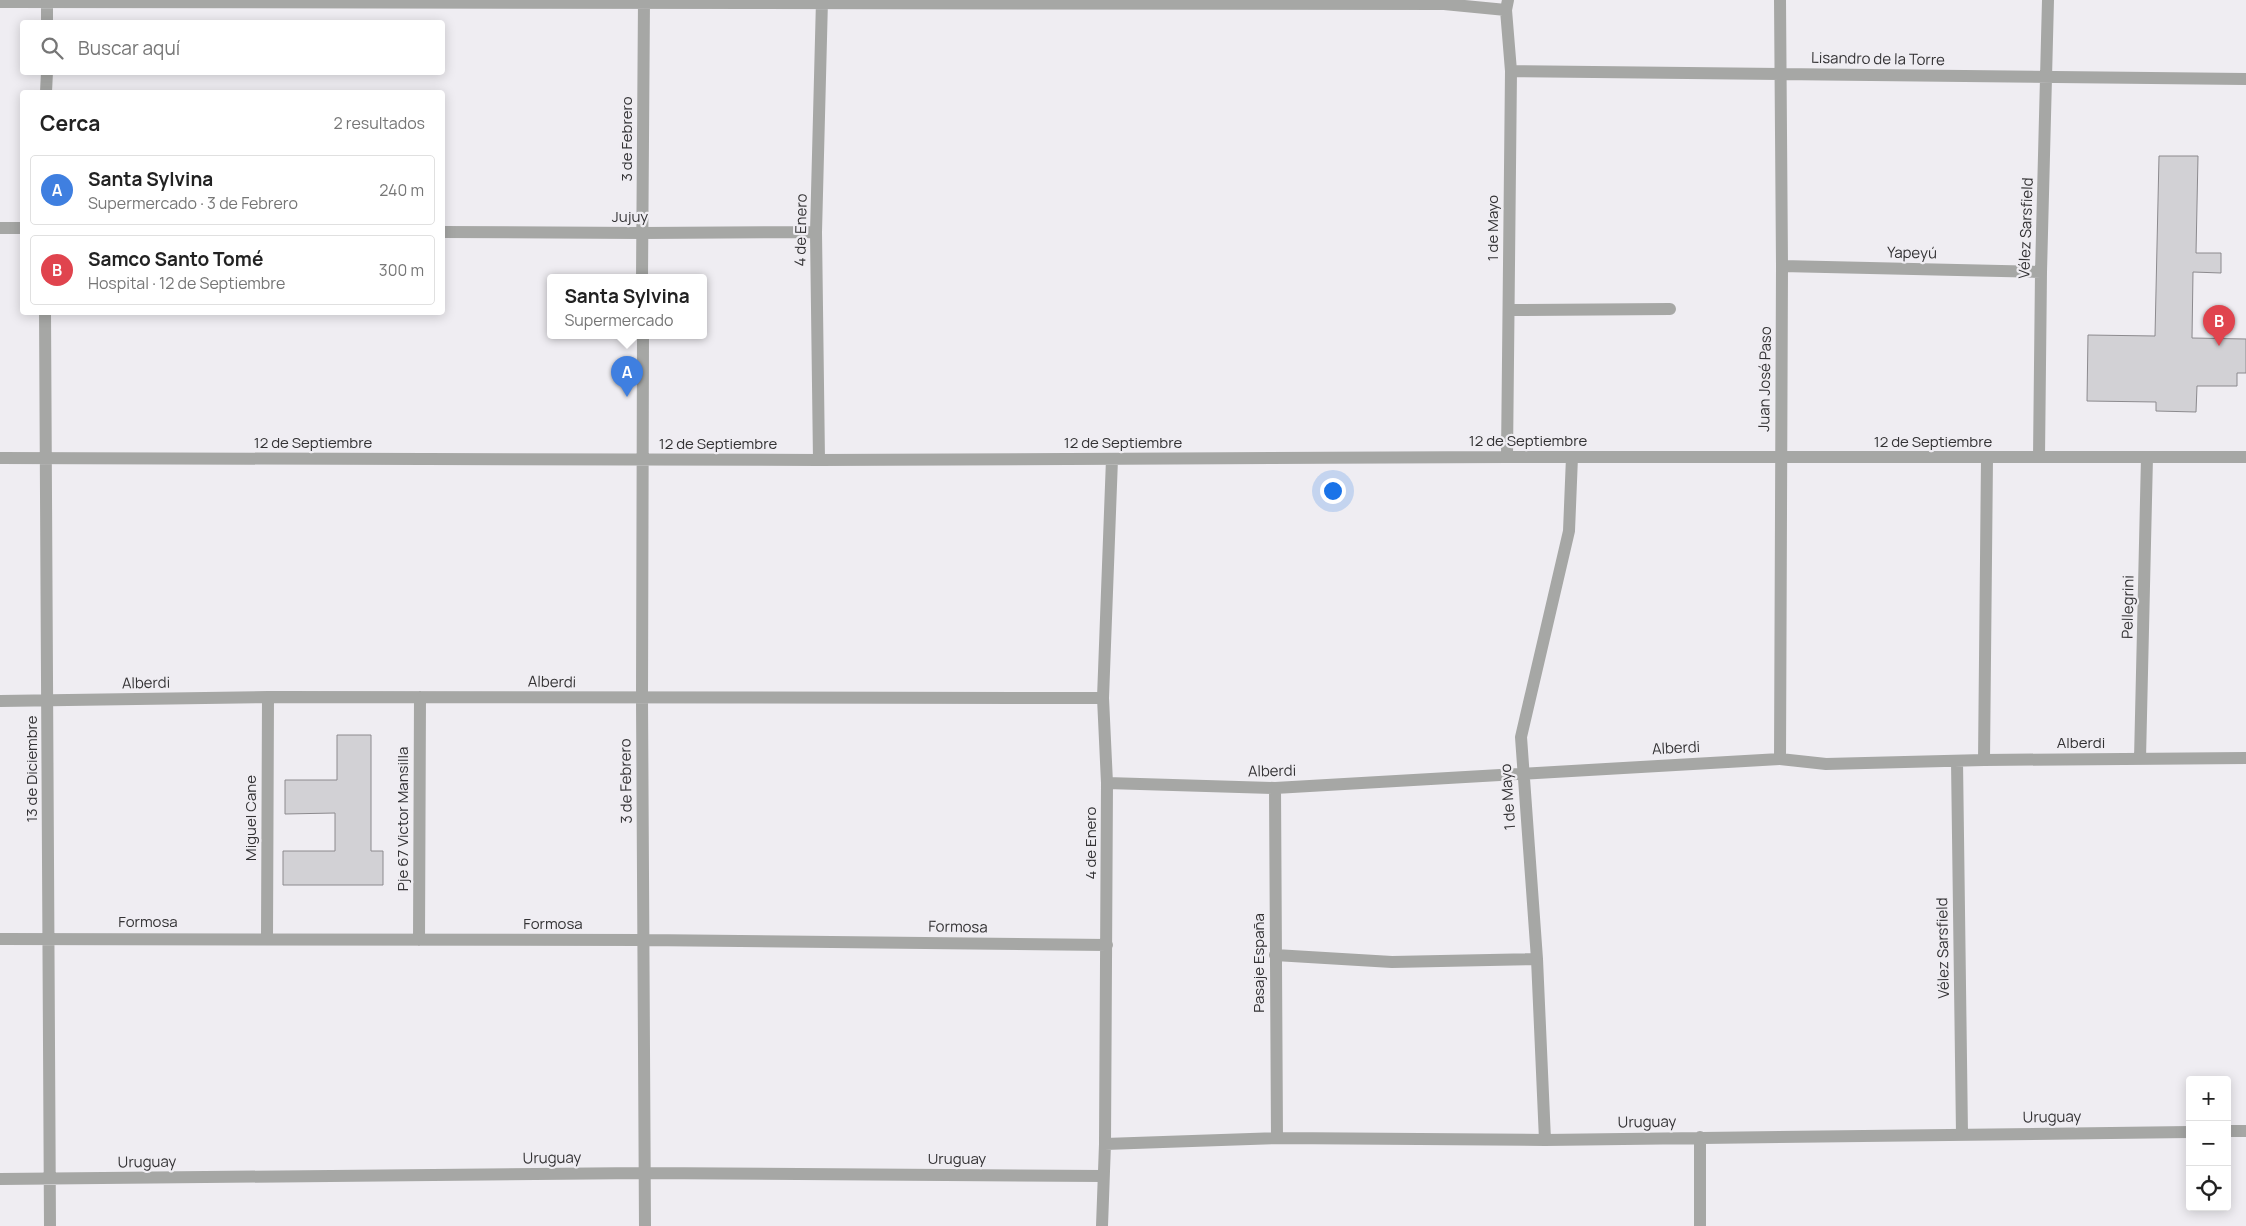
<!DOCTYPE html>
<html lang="es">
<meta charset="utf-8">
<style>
body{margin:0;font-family:Manrope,sans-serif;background:#f2f2f2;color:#222}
.controls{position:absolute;right:15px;bottom:15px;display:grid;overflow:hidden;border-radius:5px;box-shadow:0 2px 12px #0003}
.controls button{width:45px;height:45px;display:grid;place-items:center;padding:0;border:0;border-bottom:1px solid #e0e0e0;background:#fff;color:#222;font:25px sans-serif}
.you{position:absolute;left:1332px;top:490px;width:18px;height:18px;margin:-12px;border:4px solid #fff;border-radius:50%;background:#1a73e8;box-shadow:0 0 0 8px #1a73e833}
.badge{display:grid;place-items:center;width:32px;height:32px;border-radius:50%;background:#2563eb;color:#fff;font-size:16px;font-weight:700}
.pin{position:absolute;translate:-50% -41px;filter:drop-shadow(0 1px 2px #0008)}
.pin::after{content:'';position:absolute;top:26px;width:18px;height:15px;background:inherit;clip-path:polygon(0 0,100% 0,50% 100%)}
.popup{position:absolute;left:547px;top:274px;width:160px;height:65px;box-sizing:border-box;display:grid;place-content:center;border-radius:5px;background:#fff;filter:drop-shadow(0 1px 4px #0005);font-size:16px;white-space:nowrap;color:#767676}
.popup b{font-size:19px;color:#222}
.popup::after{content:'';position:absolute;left:50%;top:100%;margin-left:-10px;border:10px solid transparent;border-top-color:#fff}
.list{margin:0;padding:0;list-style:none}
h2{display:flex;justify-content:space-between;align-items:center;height:65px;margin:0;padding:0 20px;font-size:21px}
h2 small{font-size:16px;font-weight:400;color:#767676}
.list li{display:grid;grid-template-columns:32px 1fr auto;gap:15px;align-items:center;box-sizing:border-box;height:70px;margin:0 10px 10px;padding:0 10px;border:1px solid #e0e0e0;border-radius:5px}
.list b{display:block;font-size:19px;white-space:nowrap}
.list p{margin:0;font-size:16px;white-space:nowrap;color:#767676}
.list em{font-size:16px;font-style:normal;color:#767676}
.icon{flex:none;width:28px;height:28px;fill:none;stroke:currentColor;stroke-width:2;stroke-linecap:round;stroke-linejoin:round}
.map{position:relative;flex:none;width:2246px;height:1226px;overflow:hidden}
.search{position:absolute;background:#fff;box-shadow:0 2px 12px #0003;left:20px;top:20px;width:425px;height:55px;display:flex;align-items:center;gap:12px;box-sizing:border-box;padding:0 18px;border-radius:5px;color:#767676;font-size:19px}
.panel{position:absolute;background:#fff;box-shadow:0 2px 12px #0003;left:20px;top:90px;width:425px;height:225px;border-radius:5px}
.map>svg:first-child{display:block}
</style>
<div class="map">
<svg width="2246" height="1226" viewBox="0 0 2246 1226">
<rect width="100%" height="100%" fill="#efedf2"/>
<path fill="#d2d1d5" stroke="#8c8a8e" d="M2159,156H2198L2196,253H2221V273L2193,272L2192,338L2246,339V373H2237V386H2197L2196,412L2156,411V402L2087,401L2088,335L2155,336Z
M337,735H371V851H383V885H283V851H335V813L285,814V780H337Z"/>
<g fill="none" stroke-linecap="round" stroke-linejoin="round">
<path stroke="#a6a7a5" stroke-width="12" d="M1780,0L1782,266L1780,759
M0,2L1444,4L1506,10
M47,22V0
M1511,71L2246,79
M46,92L47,72
M0,228H22
M442,232L642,233L816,232
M1782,266L2041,272
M642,278L644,0
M1509,310L1670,309
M45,312L50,1226
M643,336L642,699L645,1226
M1507,457L1511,71L1506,10L1508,0
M2039,457L2041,272L2048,0
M0,458L819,460L1507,457H2246
M819,460L816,232L822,0
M0,701L268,697L1103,698
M2140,759L2147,457
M1984,760L1987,458
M1957,761L1962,1134
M1107,783L1275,788L1780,759L1826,764L1984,760L2246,758
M1275,788L1277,1138
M267,938L268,697
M0,939L644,940L1107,945
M419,940L420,697
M1275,955L1392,962L1537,959
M2227,1131H2246
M1545,1140L1537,959L1521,737L1569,531L1572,457
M1105,1144L1277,1138L1545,1140L2190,1132
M0,1179L644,1173L1103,1176
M1102,1226L1105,1144L1107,783L1103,698L1112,459
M1700,1226V1137"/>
</g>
<g text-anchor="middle" stroke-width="4.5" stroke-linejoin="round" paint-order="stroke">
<g font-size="15" fill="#333234" stroke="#efedf2">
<text transform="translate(1878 59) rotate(1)" y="5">Lisandro de la Torre</text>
<text transform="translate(627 139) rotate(-90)" y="5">3 de Febrero</text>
<text x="630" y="222">Jujuy</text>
<text transform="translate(1493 228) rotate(-90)" y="5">1 de Mayo</text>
<text transform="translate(2026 228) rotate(-88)" y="5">Vélez Sarsfield</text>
<text transform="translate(801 230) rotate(-89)" y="5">4 de Enero</text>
<text transform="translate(1912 253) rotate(1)" y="5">Yapeyú</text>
<text transform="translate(1765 379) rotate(-89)" y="5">Juan José Paso</text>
<text x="1528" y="446">12 de Septiembre</text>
<text x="1933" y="447">12 de Septiembre</text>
<text x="313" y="448">12 de Septiembre</text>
<text x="1123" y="448">12 de Septiembre</text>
<text x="718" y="449">12 de Septiembre</text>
<text transform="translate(2128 607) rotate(-89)" y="5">Pellegrini</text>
<text transform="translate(552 682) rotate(1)" y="5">Alberdi</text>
<text transform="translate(146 683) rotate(-1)" y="5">Alberdi</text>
<text x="2081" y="748">Alberdi</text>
<text transform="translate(1676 748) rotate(-3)" y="5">Alberdi</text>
<text transform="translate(32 769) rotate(-90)" y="5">13 de Diciembre</text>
<text transform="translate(1272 771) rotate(-1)" y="5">Alberdi</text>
<text transform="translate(626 781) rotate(-91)" y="5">3 de Febrero</text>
<text transform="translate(1508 797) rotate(-94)" y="5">1 de Mayo</text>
<text transform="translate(251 818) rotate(-90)" y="5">Miguel Cane</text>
<text transform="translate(403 819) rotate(-90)" y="5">Pje 67 Victor Mansilla</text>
<text transform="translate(1091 843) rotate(-90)" y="5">4 de Enero</text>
<text x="148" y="927">Formosa</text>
<text x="553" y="929">Formosa</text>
<text transform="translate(958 927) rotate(1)" y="5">Formosa</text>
<text transform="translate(1943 948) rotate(-91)" y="5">Vélez Sarsfield</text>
<text transform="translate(1259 963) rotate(-90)" y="5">Pasaje España</text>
<text transform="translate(2052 1117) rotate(-1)" y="5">Uruguay</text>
<text transform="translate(1647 1122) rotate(-1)" y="5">Uruguay</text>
<text transform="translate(552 1158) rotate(-1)" y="5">Uruguay</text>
<text x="957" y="1164">Uruguay</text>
<text transform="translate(147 1162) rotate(-1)" y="5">Uruguay</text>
</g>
</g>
</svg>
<div class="controls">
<button>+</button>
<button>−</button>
<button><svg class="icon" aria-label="locate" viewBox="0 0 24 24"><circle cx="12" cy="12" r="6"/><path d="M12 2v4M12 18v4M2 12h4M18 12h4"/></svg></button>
</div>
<div class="you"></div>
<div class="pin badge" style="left:627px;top:397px;background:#3f7fe0">A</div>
<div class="popup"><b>Santa Sylvina</b>Supermercado</div>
<div class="pin badge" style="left:2219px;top:346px;background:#e0444e">B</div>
<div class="search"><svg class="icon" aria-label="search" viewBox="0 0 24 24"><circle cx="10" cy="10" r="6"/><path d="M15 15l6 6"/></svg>Buscar aquí</div>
<section class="panel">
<h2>Cerca<small>2 resultados</small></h2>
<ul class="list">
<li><span class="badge" style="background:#3f7fe0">A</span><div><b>Santa Sylvina</b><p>Supermercado · 3 de Febrero</p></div><em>240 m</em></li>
<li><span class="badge" style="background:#e0444e">B</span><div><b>Samco Santo Tomé</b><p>Hospital · 12 de Septiembre</p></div><em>300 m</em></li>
</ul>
</section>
</div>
